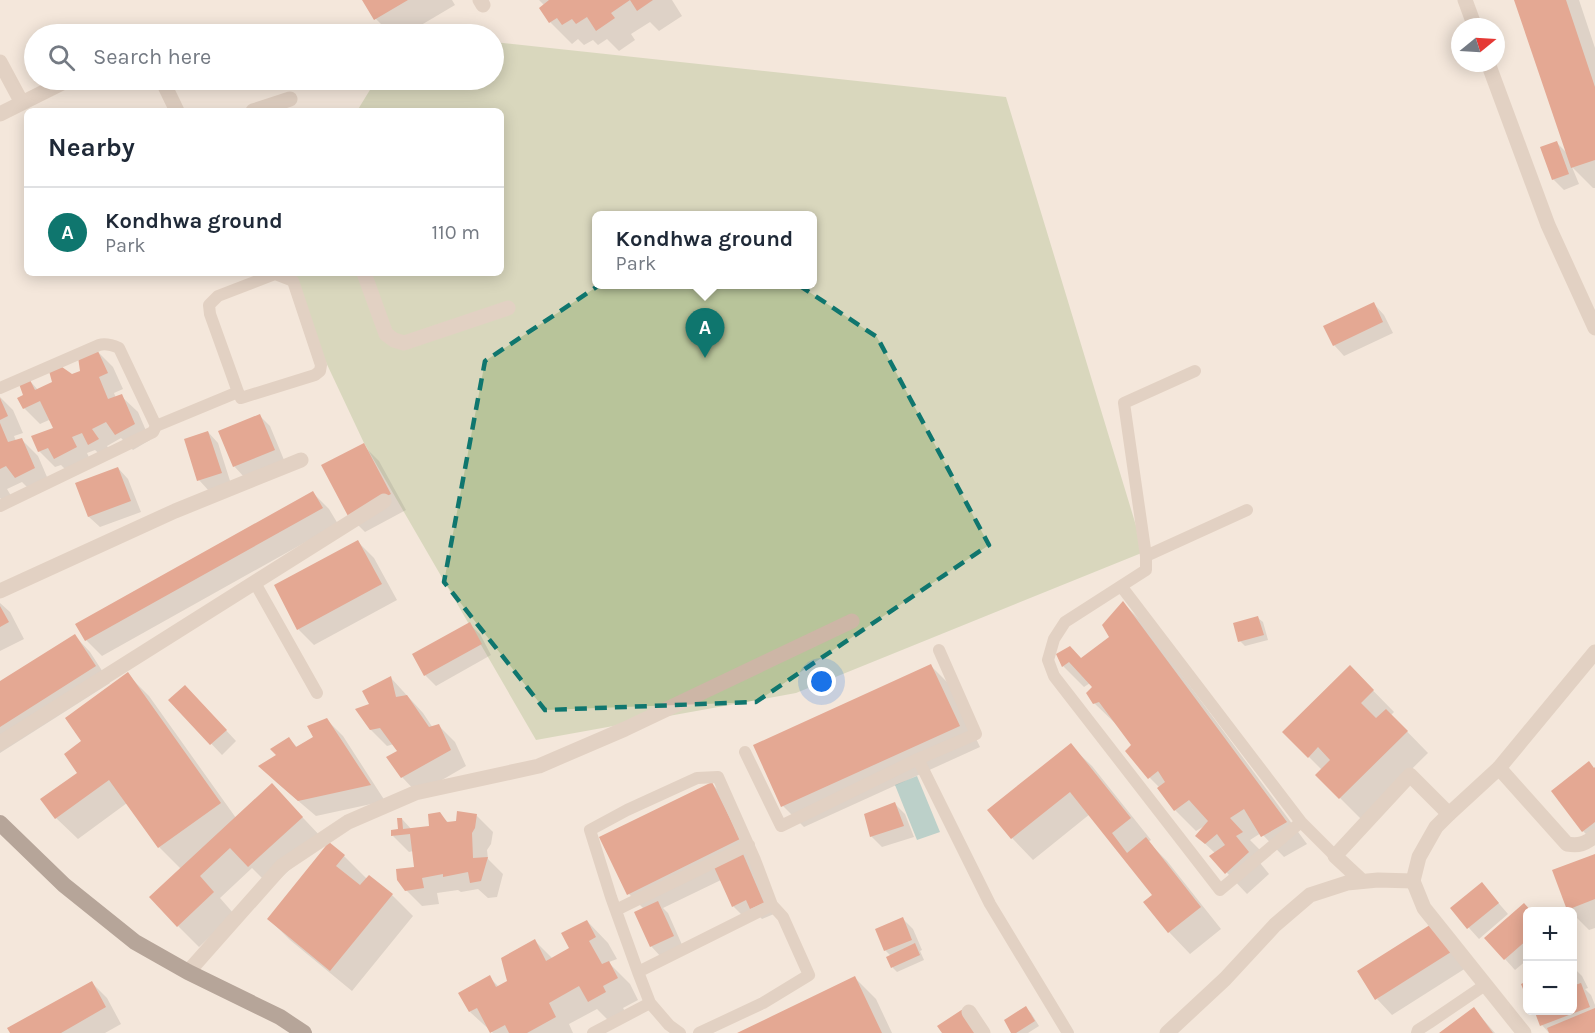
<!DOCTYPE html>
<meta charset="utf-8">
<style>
body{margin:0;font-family:Karla,sans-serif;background:#f6f6f7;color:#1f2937}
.controls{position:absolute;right:18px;bottom:18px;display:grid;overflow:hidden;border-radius:9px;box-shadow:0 3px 15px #0003}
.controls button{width:54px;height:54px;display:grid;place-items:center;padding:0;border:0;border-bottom:2px solid #e0e1e3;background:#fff;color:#1f2937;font:30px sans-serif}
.compass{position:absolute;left:1451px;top:18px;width:54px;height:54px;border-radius:50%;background:#fff;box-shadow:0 3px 15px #0003;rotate:72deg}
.you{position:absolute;left:822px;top:682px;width:21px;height:21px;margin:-15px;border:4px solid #fff;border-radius:50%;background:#1a73e8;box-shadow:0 0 0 9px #1a73e833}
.badge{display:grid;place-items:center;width:39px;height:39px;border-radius:50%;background:#0f766e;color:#fff;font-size:20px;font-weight:700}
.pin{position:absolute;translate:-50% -50px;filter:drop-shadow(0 2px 3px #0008)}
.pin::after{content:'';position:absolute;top:32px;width:21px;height:18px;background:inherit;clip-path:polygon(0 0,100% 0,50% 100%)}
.popup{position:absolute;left:592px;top:211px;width:225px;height:78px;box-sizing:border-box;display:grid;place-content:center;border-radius:9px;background:#fff;filter:drop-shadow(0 2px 4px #0005);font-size:20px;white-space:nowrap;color:#747a83}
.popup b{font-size:22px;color:#1f2937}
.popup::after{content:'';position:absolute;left:50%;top:100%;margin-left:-12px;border:12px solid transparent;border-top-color:#fff}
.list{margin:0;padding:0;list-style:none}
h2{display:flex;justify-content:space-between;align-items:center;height:78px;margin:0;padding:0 24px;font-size:26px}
h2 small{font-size:20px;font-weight:400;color:#747a83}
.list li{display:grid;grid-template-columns:39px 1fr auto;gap:18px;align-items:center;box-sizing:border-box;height:90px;padding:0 24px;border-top:2px solid #e0e1e3}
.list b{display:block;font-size:22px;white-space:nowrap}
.list p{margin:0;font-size:20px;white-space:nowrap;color:#747a83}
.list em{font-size:20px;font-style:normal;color:#747a83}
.icon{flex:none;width:33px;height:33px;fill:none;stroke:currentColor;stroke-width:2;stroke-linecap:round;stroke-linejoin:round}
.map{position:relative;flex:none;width:1595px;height:1033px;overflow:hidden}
.search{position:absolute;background:#fff;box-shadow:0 3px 15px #0003;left:24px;top:24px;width:480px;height:66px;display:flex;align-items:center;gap:15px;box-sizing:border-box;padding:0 21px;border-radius:33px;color:#747a83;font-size:22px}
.panel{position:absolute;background:#fff;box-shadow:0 3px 15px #0003;left:24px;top:108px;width:480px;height:168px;border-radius:9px}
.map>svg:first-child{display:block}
</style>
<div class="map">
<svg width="1595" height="1033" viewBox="0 0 1595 1033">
<rect width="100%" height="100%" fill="#f4e7db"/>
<path fill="#b8c49a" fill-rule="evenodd" d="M494,42L1006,97L1144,552L796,693L536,740L364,443L284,273H501V111H357L376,80H494ZM597,216H813V284H597Z"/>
<path fill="#78b3b4" d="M917,776L940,832L917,840L895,785Z"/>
<path fill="#0003" d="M364,0H452L455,5L406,34H391L376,19Z
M539,0H672L682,16L659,31L650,22L631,34L635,40L619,51L607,39L598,45L593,40L584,45L578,39L572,44L550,22L541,8L545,6Z
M1516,0H1579L1595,48V188H1593L1572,167L1579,184L1564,190L1553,179L1557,143L1568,154Z
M1374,304L1384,315L1393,333L1344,356L1334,345Z
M97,351L113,367L123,389L114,393L116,398L121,396L138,412L150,440L133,450L121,438L107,446L114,456L106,460L95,450L87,453L92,464L71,475L61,465L55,467L39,451L55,428L49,420L40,424L24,408L25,396L30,381L38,390L82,371Z
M0,397L13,410L23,433L14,436L16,441L22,440L38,456L50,484L33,493L22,482L7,489L13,499L6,504L0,498Z
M260,416L270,426L284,460L244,477L234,466Z
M208,432L218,443L231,484L209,491L199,480Z
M363,445L379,461L406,510L365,532L349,516Z
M118,468L128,479L141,512L100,527L89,517L77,484Z
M313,493L329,509L338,524L102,656L86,640Z
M358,542L374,558L397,600L314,645L298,629Z
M0,603L10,612L24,639L0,651Z
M1123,603L1144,624L1307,844L1284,857L1261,833L1250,840L1263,853L1256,858L1269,874L1247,894L1212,857L1216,854L1197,836L1206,825L1196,831L1175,810L1160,788L1150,778L1133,745L1117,724H1116L1094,703V687L1090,683L1084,687L1063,666L1058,654L1082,659L1111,637Z
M1258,618L1263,622L1268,640L1245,646L1240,641Z
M469,624L480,634L491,655L436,686L425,675L414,655Z
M75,636L90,652L110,683L0,753V683Z
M931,666L952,687L980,747L804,827L783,806Z
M1350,667L1394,712L1391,715L1428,753L1361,819L1317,775L1322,770L1284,732Z
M127,674L149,696L236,818L272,785L323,839L271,887L252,868L220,898L234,914L199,947L178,926L181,869L159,847L127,803L78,839L56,818L42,799L79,773L83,741Z
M391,678L423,713L433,728L439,726L455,742L466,766L418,794L402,777L388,758L399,751L394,744L387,746L371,730V705Z
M195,697L236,741L222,755L170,700Z
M327,720L343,736L385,801L316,816L276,782L260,766L279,755L289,739L298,748L315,737Z
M1070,745L1092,766L1151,840L1148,842L1167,861L1221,929L1190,954L1169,932L1145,902L1154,895L1090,814L1033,860L1012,838L989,810Z
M1594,769H1595V843L1583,831Z
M711,783L733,805L774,914L762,919L754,911L743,916L733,906L721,880L663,908L668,913L683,947L661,957L651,946L644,909L629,894Z
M895,804L905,814L914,837L882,847L871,836Z
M439,814L449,823L477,816L493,832L491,844L487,850L488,859L503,874L497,897L488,898L478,889L461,892L458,890L437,893L439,904L422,906L406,890L415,869L413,851L409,852L393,836L400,831L402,819L412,830L431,828Z
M329,844L344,856L367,879L392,895L413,916L352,991L290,940L269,919Z
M1595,856V928L1589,930L1572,913V912L1568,909Z
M1482,884L1508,914L1479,939L1452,909Z
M1524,905L1528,912V959L1515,970L1505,959Z
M903,919L913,929L922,950L920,951L924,960L897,972L893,968L888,957L891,956L885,950L877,930Z
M587,921L608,943L617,959L609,962L610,964L630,984L638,1000L623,1008L626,1013L610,1022L597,1009L569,1024L573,1033H493L470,1012L489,977L499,987L508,982L535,941L553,959L571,949Z
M1449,941L1466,968L1392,1015L1377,999Z
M1572,966L1582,976L1588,988L1585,989L1591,995L1595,1005V1033H1549L1542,1025L1536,1010H1572Z
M855,978L876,999L892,1033H740Z
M91,982L107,998L121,1024L105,1033H11Z
M1026,1008L1031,1013L1039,1026L1028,1033H1013Z
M1474,1009L1495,1033H1442Z"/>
<path fill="#d05b3d" d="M362,0H408L374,20Z
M549,0H630L611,13L615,18L596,31L587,17L576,24L572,19L562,25L557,18L549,23L539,8Z
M630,0H653L637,11Z
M1514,0H1566L1595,87V160L1571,168Z
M1557,141L1569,174L1552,180L1540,147Z
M1374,302L1383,322L1333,346L1323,326Z
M97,349L108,373L99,377L108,399L122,394L135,424L115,435L106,422L92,429L99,439L88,445L82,433L72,437L77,447L54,459L48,448L38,452L31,436L53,428L40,401L23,409L17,398L23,395L19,384L30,380L35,390L52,382L49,371L62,367L72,374L80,371L78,357Z
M0,398L8,416L0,420Z
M260,414L275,450L233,467L218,431Z
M0,423L8,442L22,438L35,468L15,478L6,466L0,469Z
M208,431L222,473L197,481L184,439Z
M364,443L391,494L348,516L321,465Z
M118,467L131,501L88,517L75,483Z
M313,491L323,508L85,641L75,624Z
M358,540L382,584L297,630L274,585Z
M1123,601L1287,822L1261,837L1244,809L1230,818L1243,832L1236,836L1249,852L1225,874L1209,856L1225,845L1217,834L1205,844L1195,836L1208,821L1189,800L1174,811L1157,788L1165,782L1158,771L1148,779L1125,751L1131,745L1099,702L1093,704L1086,693L1092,687L1069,662L1062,667L1056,654L1070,646L1081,658L1109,637L1102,625Z
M0,606L9,622L0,627Z
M1258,616L1264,635L1238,642L1233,623Z
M470,622L482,644L424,676L412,654Z
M75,634L96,666L0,727V681Z
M931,664L960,726L781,807L753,745Z
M1350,665L1374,690L1361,703L1376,718L1386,709L1408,731L1339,799L1315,775L1330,760L1318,747L1308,758L1282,732Z
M128,672L221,803L158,848L109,780L55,819L40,799L77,773L64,754L81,741L65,718Z
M391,676L396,697L407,695L429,727L439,724L451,750L401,778L386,757L397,751L380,728L370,730L355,709L369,704L362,691Z
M185,685L227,730L210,745L168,700Z
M327,718L371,785L298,801L258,766L276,755L270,749L289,737L296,747L313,737L307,726Z
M1071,743L1131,818L1112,833L1127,853L1146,837L1201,907L1168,933L1143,902L1152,895L1070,792L1011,839L987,810Z
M1589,761L1594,768L1595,767V822L1582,832L1551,791Z
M712,782L740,839L627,895L599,837Z
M272,783L303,817L248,867L230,848L200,876L214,892L177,927L149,897Z
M895,802L904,826L870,837L864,814Z
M457,811L477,814L475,828L472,833L473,858L488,857L481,881L470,883L468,872L443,877V874L422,878L424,888L405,891L397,880L396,869L414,867L410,834L391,836V830L398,829L397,818H402L403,829L429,826L428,814L440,812L447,822L456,821Z
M329,842L345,855L336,866L360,885L369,875L393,894L330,971L267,919Z
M743,854L764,903L750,909L746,900L732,907L714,867Z
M1595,854V899L1567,910L1552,870Z
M1482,882L1499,903L1467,929L1450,908Z
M658,901L674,936L650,947L634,912Z
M1524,903L1532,912H1528V939L1504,960L1484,938Z
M903,917L912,940L884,951L875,929Z
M587,920L596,937L589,941L602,964L609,961L618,978L603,986L606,992L588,1002L579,986L549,1003L556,1017L527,1033H509L505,1025L490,1033L477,1008L469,1012L458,993L490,975L496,987L507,981L501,958L535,939L546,961L569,948L561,933Z
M1433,923L1451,952L1375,1000L1357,971Z
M915,943L920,955L891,968L886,957Z
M855,976L882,1033H737Z
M92,981L106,1007L61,1033H10L7,1028Z
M1528,981V999H1527L1521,984Z
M1581,983L1590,1007L1540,1026L1534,1010H1572V986Z
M1026,1006L1035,1021L1016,1033H1011L1004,1020Z
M1474,1007L1493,1033H1439Z
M1595,1008V1032L1592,1033H1549L1547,1028Z
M963,1009L978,1033H942L937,1026Z"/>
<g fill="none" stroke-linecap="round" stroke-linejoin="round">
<path stroke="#cdb6a6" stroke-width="12" d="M1195,371L1124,403L1146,556V570L1065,622L1054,639L1048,660L1054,676L1220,890L1301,822L1335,856
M0,388L99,345C106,343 112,345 119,348L156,426L153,432L0,506
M156,426L238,392L210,314L209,305L218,296L275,274L293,281L321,365L320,371L315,375L241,398L238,392
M1146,556L1247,510
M255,583L317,693
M1121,586L1301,822
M745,752L781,826L918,759L976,734L939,650
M918,759L990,904L1068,1033
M616,910L749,845
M638,972L611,897L590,830L627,810L697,778L718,777L755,860L772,905
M593,1033L650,1003
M680,1033L669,1025L650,1003L638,972L772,905L783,917L809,975L763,1003L699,1033
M1417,1033L1418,1030L1429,1023L1485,985"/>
<path stroke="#cdb6a6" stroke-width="15" d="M480,0L483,5
M0,62L22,103
M162,80L177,111
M253,111L290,99
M0,114L68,80
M364,273L386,334L394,340L404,343L508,308
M0,591L175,511L301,460
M0,743L384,501
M1499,768L1567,844C1579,846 1585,844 1595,836
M1362,881L1335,856L1410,775L1449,814
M188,972L282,866L348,822L415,793L539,766L625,729L852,621
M969,1012L983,1033
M1167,1033L1225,979L1275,925L1310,895L1347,883L1378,880L1413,881"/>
<path stroke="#cdb6a6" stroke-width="15" d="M1465,0L1475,27
M1488,63L1548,225L1595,328
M1524,1033L1424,908L1413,881L1419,857L1436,827L1449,814L1499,768L1595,652"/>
<path stroke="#6b544a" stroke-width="16" d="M0,823L64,885L135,942L188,972L280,1017L304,1033"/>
</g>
<path d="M0 0H1595V1033H0ZM699,219L877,337L989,545L756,702L545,710L444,582L485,361Z" fill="#f4e7db" fill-opacity=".55" fill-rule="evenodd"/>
<path fill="none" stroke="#0f766e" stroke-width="4.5" stroke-dasharray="12 8" stroke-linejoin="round" d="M699,219L877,337L989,545L756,702L545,710L444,582L485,361Z"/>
</svg>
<div class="controls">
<button>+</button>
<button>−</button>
</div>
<svg class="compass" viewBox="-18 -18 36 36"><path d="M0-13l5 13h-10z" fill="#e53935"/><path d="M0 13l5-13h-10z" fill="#747a83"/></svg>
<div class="you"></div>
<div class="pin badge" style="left:705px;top:358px">A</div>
<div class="popup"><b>Kondhwa ground</b>Park</div>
<div class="search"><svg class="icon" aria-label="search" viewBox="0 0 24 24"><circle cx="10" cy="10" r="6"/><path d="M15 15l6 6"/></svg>Search here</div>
<section class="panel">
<h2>Nearby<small></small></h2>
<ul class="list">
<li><span class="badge">A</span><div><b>Kondhwa ground</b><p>Park</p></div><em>110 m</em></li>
</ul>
</section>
</div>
